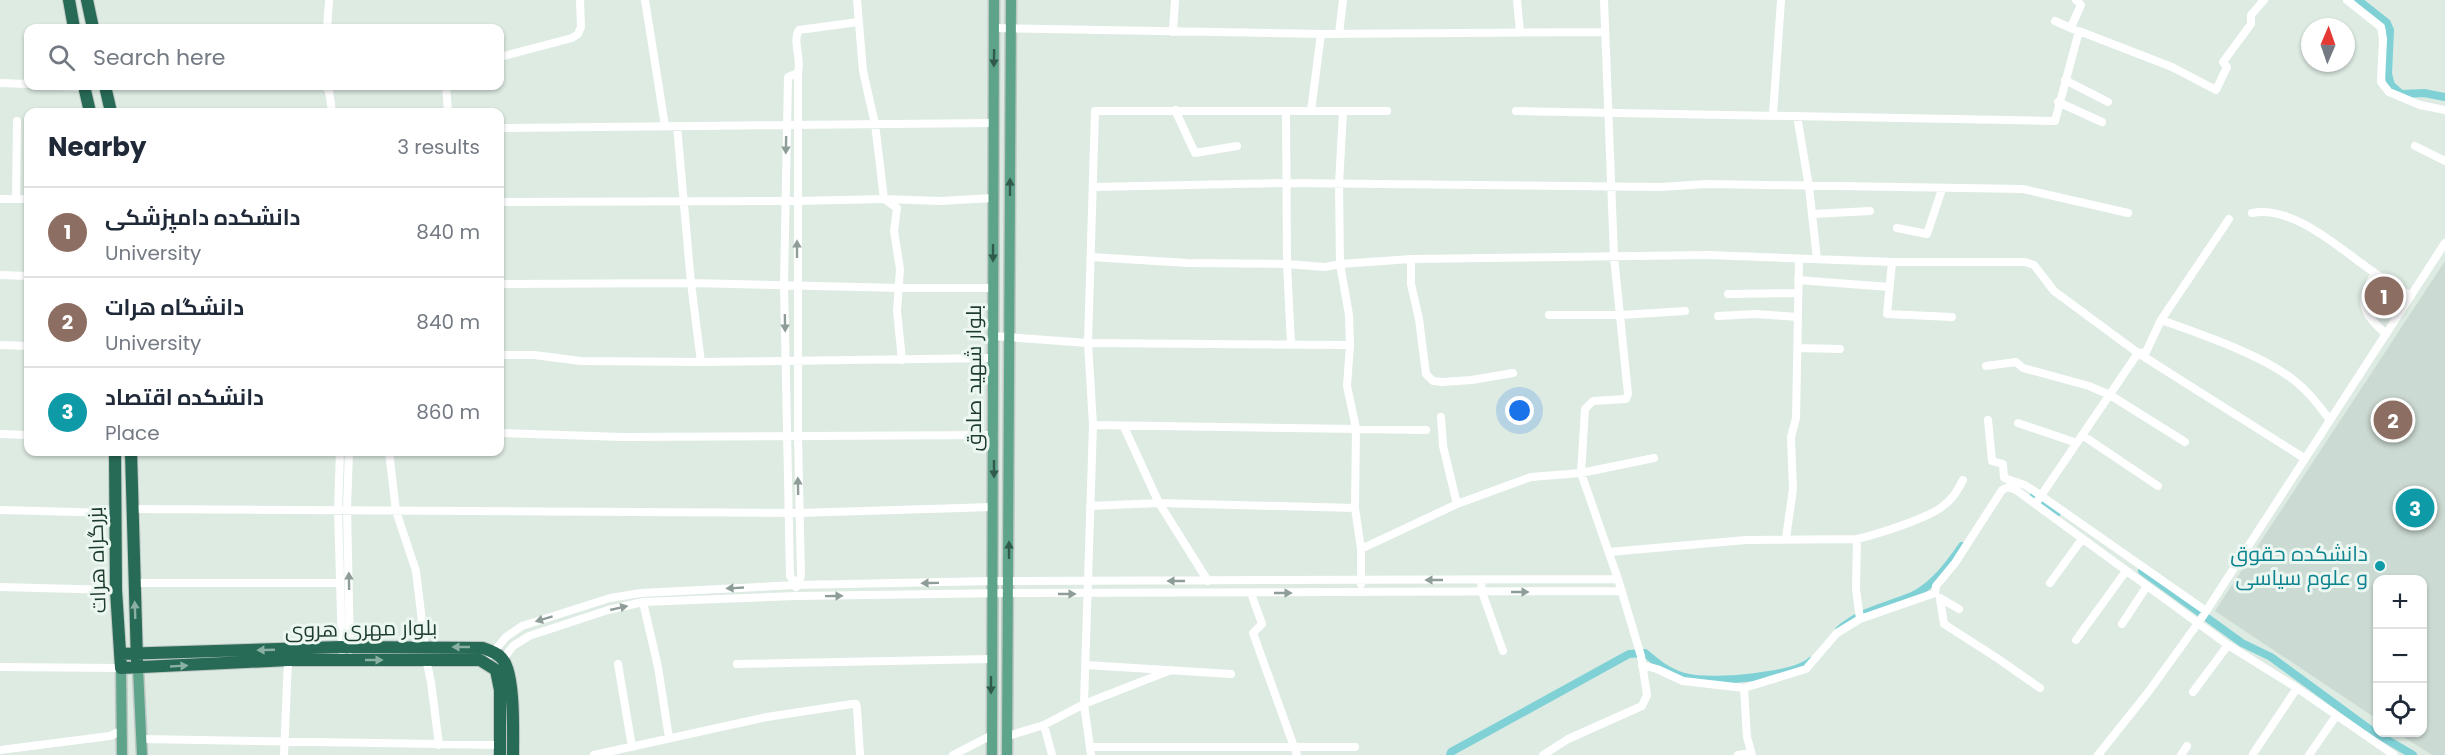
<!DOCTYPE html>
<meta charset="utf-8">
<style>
body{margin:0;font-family:Poppins,Cairo,sans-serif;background:#f2f2f3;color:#1f2937}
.controls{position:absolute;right:18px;bottom:18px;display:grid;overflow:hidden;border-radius:12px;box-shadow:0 2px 4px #0004}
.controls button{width:54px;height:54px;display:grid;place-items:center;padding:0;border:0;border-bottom:2px solid #e0e1e3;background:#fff;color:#1f2937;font:30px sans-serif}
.compass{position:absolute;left:2301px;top:18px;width:54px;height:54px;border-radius:50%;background:#fff;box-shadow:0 2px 4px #0004;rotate:2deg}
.you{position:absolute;left:1520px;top:411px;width:21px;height:21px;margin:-15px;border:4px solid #fff;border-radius:50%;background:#1a73e8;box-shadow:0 0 0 9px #1a73e833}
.badge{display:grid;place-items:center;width:39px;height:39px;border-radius:50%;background:#2563eb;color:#fff;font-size:20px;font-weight:700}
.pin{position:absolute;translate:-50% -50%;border:3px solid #fff;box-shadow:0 2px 6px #0006}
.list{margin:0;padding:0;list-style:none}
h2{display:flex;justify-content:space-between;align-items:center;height:78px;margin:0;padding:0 24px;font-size:26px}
h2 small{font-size:20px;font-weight:400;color:#747a83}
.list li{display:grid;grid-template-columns:39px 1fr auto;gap:18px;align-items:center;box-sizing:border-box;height:90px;padding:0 24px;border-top:2px solid #e0e1e3}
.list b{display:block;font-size:22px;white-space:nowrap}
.list p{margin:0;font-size:20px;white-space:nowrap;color:#747a83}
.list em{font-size:20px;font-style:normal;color:#747a83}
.icon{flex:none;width:33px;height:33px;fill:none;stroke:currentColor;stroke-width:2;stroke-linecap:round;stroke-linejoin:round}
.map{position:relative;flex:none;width:2445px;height:755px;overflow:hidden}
.search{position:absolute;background:#fff;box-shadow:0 2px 4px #0004;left:24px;top:24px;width:480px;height:66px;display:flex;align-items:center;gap:15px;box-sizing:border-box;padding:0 21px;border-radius:12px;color:#747a83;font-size:22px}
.panel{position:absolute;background:#fff;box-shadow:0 2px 4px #0004;left:24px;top:108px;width:480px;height:348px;border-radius:12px}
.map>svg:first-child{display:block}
</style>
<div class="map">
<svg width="2445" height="755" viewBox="0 0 2445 755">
<rect width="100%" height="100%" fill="#ddebe3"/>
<path fill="#cbdad2" d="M2445,261V755H2432L2397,733L2422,732V580H2378L2377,719L2215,611Z"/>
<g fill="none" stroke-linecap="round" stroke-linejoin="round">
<path stroke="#7fd1d6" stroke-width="8" d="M2358,0L2387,23L2390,30L2388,74L2391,85L2401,94L2424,93L2445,97
M2034,495L2058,512
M2142,571L2242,643L2271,657L2372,731L2413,755
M1839,630C1860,611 1886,607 1912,596C1933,586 1949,565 1962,546
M1450,755L1451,752L1629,654L1645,653C1658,664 1671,675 1689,678C1712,683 1794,677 1811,661"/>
<defs>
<path id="major" d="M121,668L122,755
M138,668L142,755
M992,755L994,0
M1007,755L1011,0"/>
<path id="highway" d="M69,0L74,28
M87,0L93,28
M84,86L90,112
M105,86L111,112
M115,452L116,590L121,668L288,660H480L496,670L500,690V755
M131,452L137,661
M120,654L342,647L483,648C491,651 499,654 503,660C515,675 513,734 513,755"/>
</defs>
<use href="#major" stroke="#c0c8c5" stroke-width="13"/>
<use href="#highway" stroke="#c0c8c5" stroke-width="14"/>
<path stroke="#fff" stroke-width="8" d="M645,0L665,126
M857,0L863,71L875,124L884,199L897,208L894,231L900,269L897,311L902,360
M1517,0L1520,32
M2347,0L2381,27L2383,39L2381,82L2389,92L2420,105L2445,110
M2055,21L2073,29
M2071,27L2081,5L2076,0
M327,28L329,2
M994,28L1321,34L1605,32
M1173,32L1175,0
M1339,34L1343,0
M500,57L572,38L578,34L581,27L580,0
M2065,80L2108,102
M0,83L28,84
M54,86L84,87
M325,86L329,91L332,112
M446,86L448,112
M2058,102L2102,122
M1175,110L1195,153L1237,146
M1311,111L1321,34
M1343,111L1339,184L1340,264L1349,315L1350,345L1347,386L1356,428L1355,508L1361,549V584
M1516,111L2055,121L2079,31L2172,67L2216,90L2227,67L2223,62L2251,24V15L2264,0
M1286,112L1287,264L1291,344
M1773,115L1781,0
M1797,116L1809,187L1817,259
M677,126L691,283L701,362
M500,128L993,123
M2415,146L2445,161
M1093,187L1286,183L1660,187L1707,184L2023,189L2128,213
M0,199H28
M16,199L17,121
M500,202L797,201L884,199L940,201L993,198
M2252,213C2295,205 2342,251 2375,273C2387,281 2399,289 2411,296
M1812,214L1870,211
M1897,228L1927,234L1942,189
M1091,257L1188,263L1287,264L1325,267L1340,264L1411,259L1709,255L1892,262H2025L2034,265L2054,291L2138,353L2304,458
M1411,259V284L1419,319L1426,374L1433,381L1442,382L1472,380L1513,373
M1892,262L1887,314L1952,317
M2375,273C2358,302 2361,312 2386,334
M0,275L28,276
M1798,280L1889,287
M500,284L691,283L900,288H993
M1728,294L1798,293
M1549,315H1621L1685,311
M1718,316L1756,314L1797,317
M2161,320C2200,334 2263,355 2295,381C2309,392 2319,405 2329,419
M993,336L1088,343L1350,345
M0,345L28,346
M1798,348L1840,349
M500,355H534L581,361L701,362L993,358
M1986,366L2016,362L2023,368L2089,386L2110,395L2185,442
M1441,417L1443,446L1457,504
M1988,420L1992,461L2003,464L2004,478L2025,485L2040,495L2206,611
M2018,423L2077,443
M1093,425L1426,430
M1124,427L1159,503L1208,581
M500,433L623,437L994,435
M0,434L28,435
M2082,435L2158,486
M340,452L338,509L342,651
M349,452L347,508L350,650
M389,452L396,511L416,571L425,647
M2036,503L2138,353L2146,352L2161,320L2229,219
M1090,506L1159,503L1355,508
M132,509L798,513L993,507
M0,510L115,513
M1786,538L1793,489L1791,437L1796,418L1799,259
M1857,539L1856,589L1860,619
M1361,549L1457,504L1531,477L1581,473L1654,458
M1609,552L1746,540L1857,539C1875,535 1929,518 1943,506C1953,499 1957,491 1963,480
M1481,580L1482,592L1503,651
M135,583H340
M2050,583L2082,539
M796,585L790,576L784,284L788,77L798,73
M0,587L116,590
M796,587L801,576L798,435V73C802,59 792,41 799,30L858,22
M1251,593L1262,624L1253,633L1297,755
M1935,593L1936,586L1955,563L2002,490L2008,487L2016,490L2228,645L2297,688L2394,755
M1940,598L1959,609
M1940,599L1944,624L1997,658L2040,688
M643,602L658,667L669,738
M2122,624L2147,586
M2076,640L2126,571
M491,655L506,637L522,626L610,598L641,593L796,585L993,581L1618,579
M426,659L431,682L439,745
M502,661L513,646L529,636L608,610L643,602L796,596L1009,593L1622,591
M618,664L632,747
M737,664L991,659
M1086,665L1231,674
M1642,665L1657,669L1683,681L1744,688L1806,669L1837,633L1860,619L1935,593
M0,667L121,668
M1744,688L1747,737L1752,755
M2193,692L2228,645
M1044,725L1052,755
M1008,736L1044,725L1084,704L1171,670
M141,739L499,745
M1091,747H1355
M0,750L110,736L121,731
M2253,754L2297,688
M284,755L288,660
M594,755L767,717L852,704H856L857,708L860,755
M953,755L992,735
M1091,755L1084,704L1093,425L1088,343L1095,111H1387
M1543,755L1568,739L1642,706L1647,695L1641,656L1618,579L1581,473L1585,409L1593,401L1626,399L1628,394L1614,257L1604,0
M1738,755L1751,753
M2098,755L2149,691L2201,619L2445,243
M2181,755L2187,746
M2309,755L2336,716"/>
<use href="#major" stroke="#5da48b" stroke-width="10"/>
<use href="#highway" stroke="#276a55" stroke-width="12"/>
</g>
<defs><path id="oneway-solid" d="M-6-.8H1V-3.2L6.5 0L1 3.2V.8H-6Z" transform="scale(1.5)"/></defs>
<g fill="#305a4b">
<use href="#oneway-solid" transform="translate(994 58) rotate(91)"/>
<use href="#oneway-solid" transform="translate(1010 187) rotate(-90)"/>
<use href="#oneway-solid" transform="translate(993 253) rotate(90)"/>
<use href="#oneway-solid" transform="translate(994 469) rotate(90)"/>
<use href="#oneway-solid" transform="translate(1009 550) rotate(-90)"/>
<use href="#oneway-solid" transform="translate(991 685) rotate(90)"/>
</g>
<g fill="#8e9d98">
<use href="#oneway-solid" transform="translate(786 145) rotate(91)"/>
<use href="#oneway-solid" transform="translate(797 249) rotate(-90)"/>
<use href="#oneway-solid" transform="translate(785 323) rotate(89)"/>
<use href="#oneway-solid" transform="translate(798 486) rotate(-91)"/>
<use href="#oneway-solid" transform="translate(1434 580) rotate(180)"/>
<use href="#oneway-solid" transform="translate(349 581) rotate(-91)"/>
<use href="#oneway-solid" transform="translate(1176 581) rotate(-180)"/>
<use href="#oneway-solid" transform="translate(930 583) rotate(179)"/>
<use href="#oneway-solid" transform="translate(735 588) rotate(177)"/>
<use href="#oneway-solid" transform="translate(1520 592)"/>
<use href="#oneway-solid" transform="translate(1283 593)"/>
<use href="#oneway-solid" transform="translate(1067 594)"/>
<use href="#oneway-solid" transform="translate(834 596) rotate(-1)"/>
<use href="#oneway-solid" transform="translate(619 608) rotate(-13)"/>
<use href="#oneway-solid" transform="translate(544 619) rotate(163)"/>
</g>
<g fill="#8ab0a3">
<use href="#oneway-solid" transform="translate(135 610) rotate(-92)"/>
<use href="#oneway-solid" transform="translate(461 647) rotate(180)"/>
<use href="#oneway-solid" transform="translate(266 650) rotate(178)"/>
<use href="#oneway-solid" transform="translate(374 660)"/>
<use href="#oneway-solid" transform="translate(179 666) rotate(-3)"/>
</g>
<circle fill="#0f9aa8" stroke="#edf7f1" stroke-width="2" cx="2380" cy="566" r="6"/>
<g text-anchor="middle" stroke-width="6" stroke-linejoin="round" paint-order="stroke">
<g font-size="21" fill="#1d3b30" stroke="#edf7f1">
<text transform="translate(974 378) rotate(-90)" y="7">بلوار شهید صادق</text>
<text transform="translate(97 560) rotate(-92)" y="7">بزرگراه هرات</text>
<text transform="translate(361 629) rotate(-1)" y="7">بلوار مهری هروی</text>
</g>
<g font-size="21" fill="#0d838f" stroke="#edf7f1" text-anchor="end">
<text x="2368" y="561">دانشکده حقوق<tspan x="2368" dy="24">و علوم سیاسی</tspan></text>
</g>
</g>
</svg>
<div class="controls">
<button>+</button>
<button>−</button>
<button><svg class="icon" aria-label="locate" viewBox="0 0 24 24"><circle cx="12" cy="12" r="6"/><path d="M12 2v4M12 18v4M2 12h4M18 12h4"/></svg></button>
</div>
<svg class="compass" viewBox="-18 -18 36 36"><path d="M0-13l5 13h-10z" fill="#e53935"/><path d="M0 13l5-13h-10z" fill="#747a83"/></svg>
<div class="you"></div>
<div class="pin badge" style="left:2384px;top:296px;background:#8d6e63">1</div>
<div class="pin badge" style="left:2393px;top:420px;background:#8d6e63">2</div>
<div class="pin badge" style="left:2415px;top:508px;background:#0f9aa8">3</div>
<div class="search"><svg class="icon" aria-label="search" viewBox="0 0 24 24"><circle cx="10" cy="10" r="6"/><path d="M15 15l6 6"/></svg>Search here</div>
<section class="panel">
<h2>Nearby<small>3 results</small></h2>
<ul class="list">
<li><span class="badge" style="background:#8d6e63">1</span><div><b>دانشکده دامپزشکی</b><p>University</p></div><em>840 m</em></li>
<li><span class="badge" style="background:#8d6e63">2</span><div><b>دانشگاه هرات</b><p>University</p></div><em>840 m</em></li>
<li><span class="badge" style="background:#0f9aa8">3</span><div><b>دانشکده اقتصاد</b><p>Place</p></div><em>860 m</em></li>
</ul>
</section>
</div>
